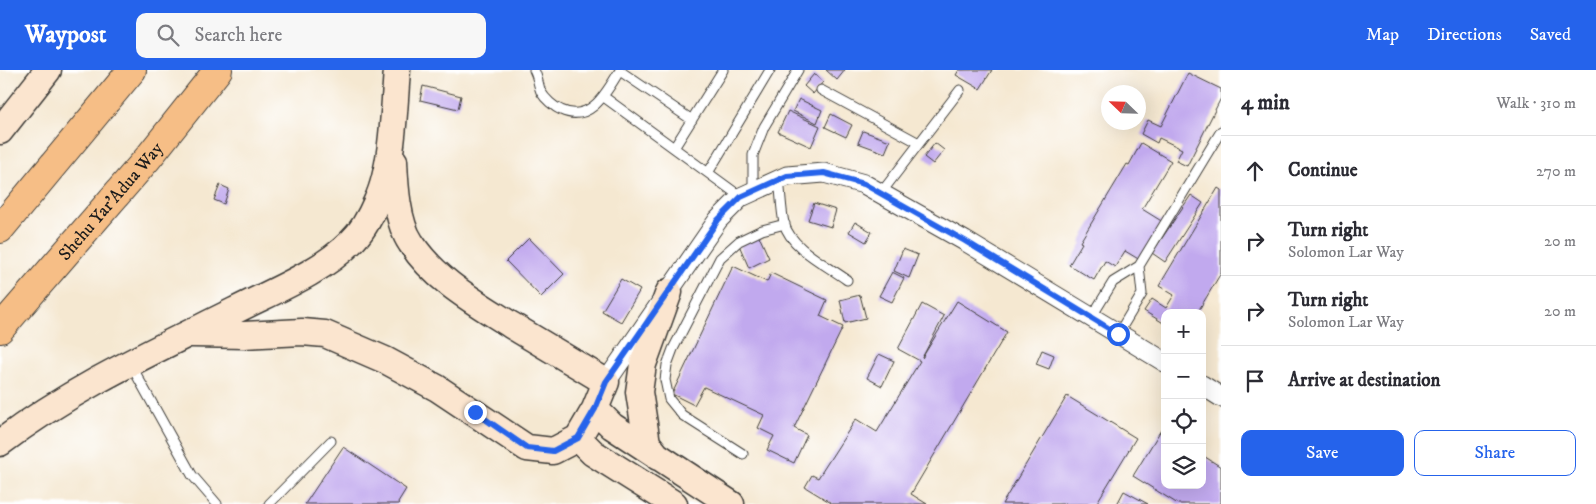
<!DOCTYPE html>
<meta charset="utf-8">
<style>
body{margin:0;font-family:"IM FELL DW Pica",serif;background:#f7f7f7;color:#2b2b33}
.controls{position:absolute;right:15px;bottom:15px;display:grid;overflow:hidden;border-radius:10px;box-shadow:0 5px 20px #0002}
.controls button{width:45px;height:45px;display:grid;place-items:center;padding:0;border:0;border-bottom:1px solid #e1e1e2;background:#fff;color:#2b2b33;font:25px sans-serif}
.compass{position:absolute;left:1101px;top:15px;width:45px;height:45px;border-radius:50%;background:#fff;box-shadow:0 5px 20px #0002;rotate:293deg}
.stop{position:absolute;width:15px;height:15px;margin:-11px;border:4px solid #2563eb;border-radius:50%;background:#fff}
.stop.end{background:#2563eb;border-color:#fff;box-shadow:0 1px 5px #0008}
.list{margin:0;padding:0;list-style:none}
h2{display:flex;justify-content:space-between;align-items:center;height:65px;margin:0;padding:0 20px;font-size:21px}
h2 small{font-size:16px;font-weight:400;color:#7c7c81}
.list li{display:grid;grid-template-columns:32px 1fr auto;gap:15px;align-items:center;box-sizing:border-box;height:70px;padding:0 20px;border-top:1px solid #e1e1e2}
.list b{display:block;font-size:19px;white-space:nowrap}
.list p{margin:0;font-size:16px;white-space:nowrap;color:#7c7c81}
.list em{font-size:16px;font-style:normal;color:#7c7c81}
.actions{display:flex;gap:10px;padding:15px 20px}
.actions a{flex:1;padding:11px 0;border:1px solid #2563eb;border-radius:10px;text-align:center;font-size:18px;color:#2563eb}
.actions .main{background:#2563eb;color:#fff}
.icon{flex:none;width:28px;height:28px;fill:none;stroke:currentColor;stroke-width:2;stroke-linecap:round;stroke-linejoin:round}
.map{position:relative;flex:none;width:1221px;height:434px;overflow:hidden}
header{display:flex;align-items:center;gap:30px;box-sizing:border-box;height:70px;padding:0 25px;background:#2563eb;color:#fff}
header strong{font-size:24px}
nav{display:flex;gap:28px;margin-inline-start:auto;font-size:18px}
.search{width:350px;height:45px;background:#f7f7f7;display:flex;align-items:center;gap:12px;box-sizing:border-box;padding:0 18px;border-radius:10px;color:#7c7c81;font-size:19px}
main{display:flex}
aside{flex:1;background:#fff}
.map>svg:first-child{display:block}
</style>
<header>
<strong>Waypost</strong>
<div class="search"><svg class="icon" aria-label="search" viewBox="0 0 24 24"><circle cx="10" cy="10" r="6"/><path d="M15 15l6 6"/></svg>Search here</div>
<nav><a>Map</a><a>Directions</a><a>Saved</a></nav>
</header>
<main>
<div class="map">
<svg width="1221" height="434" viewBox="0 0 1221 434">
<rect width="100%" height="100%" fill="#fff"/>
<filter id="ink" filterUnits="userSpaceOnUse"><feTurbulence type="fractalNoise" baseFrequency=".02" numOctaves="2"/><feDisplacementMap in="SourceGraphic" scale="10" xChannelSelector="R" yChannelSelector="G"/><feConvolveMatrix kernelMatrix="1 2 1 2 8 2 1 2 1" color-interpolation-filters="sRGB"/></filter>
<filter id="wash" filterUnits="userSpaceOnUse"><feTurbulence type="fractalNoise" baseFrequency=".0096" numOctaves="4" result="noise"/><feDisplacementMap in="SourceGraphic" scale="20" xChannelSelector="R" yChannelSelector="G"/><feGaussianBlur stdDeviation="1.12" result="paint"/><feColorMatrix in="noise" values="0 0 0 0 0 0 0 0 0 0 0 0 0 0 0 0 0 1.4 0 .05"/><feComposite in="paint" operator="in"/></filter>
<g filter="url(#wash)">
<rect width="100%" height="100%" fill="#f5e8d1"/>
<g id="blocks">
<path fill="#c1a9ee" d="M826,0H845L837,10Z
M959,0H992L980,19L956,5Z
M1188,3L1221,19V28L1187,96L1176,91L1182,79L1159,68L1157,73L1141,64L1148,50L1161,56Z
M814,4L823,12L813,24L804,16Z
M423,16L461,26L458,39L420,30Z
M799,29L822,40L817,53L793,41Z
M788,41L820,56L811,77L778,62Z
M831,44L852,55L846,67L825,57Z
M863,61L890,71L885,83L858,73Z
M935,73L944,80L933,94L924,87Z
M1141,73L1171,91L1142,139L1163,152L1140,190L1125,181L1115,197L1105,191L1094,210L1069,195L1082,173L1080,172L1127,94L1129,95Z
M220,115L229,119L224,134L214,130Z
M1218,118L1221,120V203L1197,243H1165V254L1144,241L1152,229L1166,238L1174,225L1159,216Z
M1191,125L1203,133L1165,192L1152,183Z
M814,133L836,140L831,157L808,150Z
M855,152L872,162L866,172L849,162Z
M759,166L769,188L749,198L739,175Z
M529,168L564,204L541,227L506,191Z
M903,179L918,185L909,208L894,201Z
M733,196L767,212L771,203L827,230L820,246L843,257L794,358L807,365L794,393L767,380L774,366L758,358L764,345L704,317L694,335L672,324Z
M892,202L904,208L892,232L879,226Z
M621,209L640,220L621,252L602,241Z
M860,225L866,248L845,253L840,230Z
M957,231L1007,262L911,424L927,434H833L805,417L812,405L818,408L856,349L877,362L920,291L898,279L922,234L944,246L922,288Z
M1042,280L1054,285L1049,299L1036,294Z
M879,284L894,291L882,316L867,308Z
M1067,326L1136,368L1096,434H1002Z
M1161,360L1165,362V415H1202V385L1221,397V434H1178L1133,406Z
M343,377L406,419L398,432L399,434H305Z
M1124,421L1148,434H1117Z"/>
</g>
</g>
<g filter="url(#ink)">
<use href="#blocks" fill-opacity="0" stroke="#3d3b37" stroke-width="1"/>
<g fill="none" stroke-linecap="round" stroke-linejoin="round">
<defs>
<path id="lane" d="M534,0C538,7 538,15 541,22C545,29 554,37 561,40C591,54 607,21 620,0
M620,1L692,50
M821,20L919,73
M604,27L741,127
M674,78L723,0
M708,103L770,0
M779,110C781,124 781,139 784,153C791,179 827,195 847,210
M753,121V85L764,57L798,0
M881,123L960,20
M1091,248L1113,212L1139,196L1221,61
M1118,264L1142,224L1139,196
M131,295L192,405L217,434
M743,384L682,345L669,329L665,310L667,295L673,279L720,188L739,171L762,160L785,154
M269,434L331,371"/>
<path id="street" d="M606,312L718,150L741,127L787,106L824,103L864,114L965,171L1165,292
M1202,315L1221,327"/>
<path id="secondary" d="M0,61L48,0
M394,91C395,115 397,153 411,173C435,210 475,232 511,255C543,274 574,293 606,312L595,339L578,368
M193,264L244,265L302,262L325,264L385,290L437,318L527,378L553,381L578,368
M595,339L612,356L731,434
M578,368L593,383L674,434
M0,373C72,318 154,281 234,241C271,222 322,202 351,172C362,162 371,145 377,131C393,97 394,38 397,0
M658,387L647,373L639,322L643,294L669,222"/>
<g id="highway">
<path d="M0,159L132,0"/>
<path id="s1" d="M0,259L148,88L218,0"/>
</g>
</defs>
<use href="#lane" stroke="#3d3b37" stroke-width="11"/>
<use href="#street" stroke="#3d3b37" stroke-width="21"/>
<use href="#secondary" stroke="#3d3b37" stroke-width="29"/>
<use href="#highway" stroke="#3d3b37" stroke-width="30"/>
<use href="#lane" stroke="#fff" stroke-width="9"/>
<use href="#street" stroke="#fff" stroke-width="19"/>
<use href="#secondary" stroke="#fbe5cf" stroke-width="26"/>
<use href="#highway" stroke="#f6be86" stroke-width="28"/>
</g>
</g>
<g fill="none" stroke-linecap="round" stroke-linejoin="round" filter="url(#ink)">
<path stroke="#2563eb" stroke-width="6" d="M475,342L527,378L553,381L578,368L595,339L606,312L718,150L741,127L787,106L824,103L864,114L965,171L1118,264"/>
</g>
<g text-anchor="middle" stroke-width="4" stroke-linejoin="round" paint-order="stroke">
<g font-size="18" fill="#1c1c1c" stroke="#fff">
<text dy="6" stroke="none"><textPath href="#s1" startOffset="169">Shehu Yar'Adua Way</textPath></text>
</g>
</g>
</svg>
<div class="controls">
<button>+</button>
<button>−</button>
<button><svg class="icon" aria-label="locate" viewBox="0 0 24 24"><circle cx="12" cy="12" r="6"/><path d="M12 2v4M12 18v4M2 12h4M18 12h4"/></svg></button>
<button><svg class="icon" aria-label="layers" viewBox="0 0 24 24"><path d="M12 4l9 5-9 5-9-5zM3 14l9 5 9-5"/></svg></button>
</div>
<svg class="compass" viewBox="-18 -18 36 36"><path d="M0-13l5 13h-10z" fill="#e53935"/><path d="M0 13l5-13h-10z" fill="#7c7c81"/></svg>
<div class="stop" style="left:1118px;top:264px"></div>
<div class="stop end" style="left:475px;top:342px"></div>
</div>
<aside>
<h2>4 min<small>Walk · 310 m</small></h2>
<ul class="list">
<li><svg class="icon" aria-label="ahead" viewBox="0 0 24 24"><path d="M12 20V5M6 11l6-6 6 6"/></svg><div><b>Continue</b></div><em>270 m</em></li>
<li><svg class="icon" aria-label="right" viewBox="0 0 24 24"><path d="M7 20v-9h11M14 6l5 5-5 5"/></svg><div><b>Turn right</b><p>Solomon Lar Way</p></div><em>20 m</em></li>
<li><svg class="icon" aria-label="right" viewBox="0 0 24 24"><path d="M7 20v-9h11M14 6l5 5-5 5"/></svg><div><b>Turn right</b><p>Solomon Lar Way</p></div><em>20 m</em></li>
<li><svg class="icon" aria-label="arrive" viewBox="0 0 24 24"><path d="M6 21V4h12l-3 4 3 4H6"/></svg><div><b>Arrive at destination</b></div></li>
</ul>
<div class="actions"><a class="main">Save</a><a>Share</a></div>
</aside>
</main>
